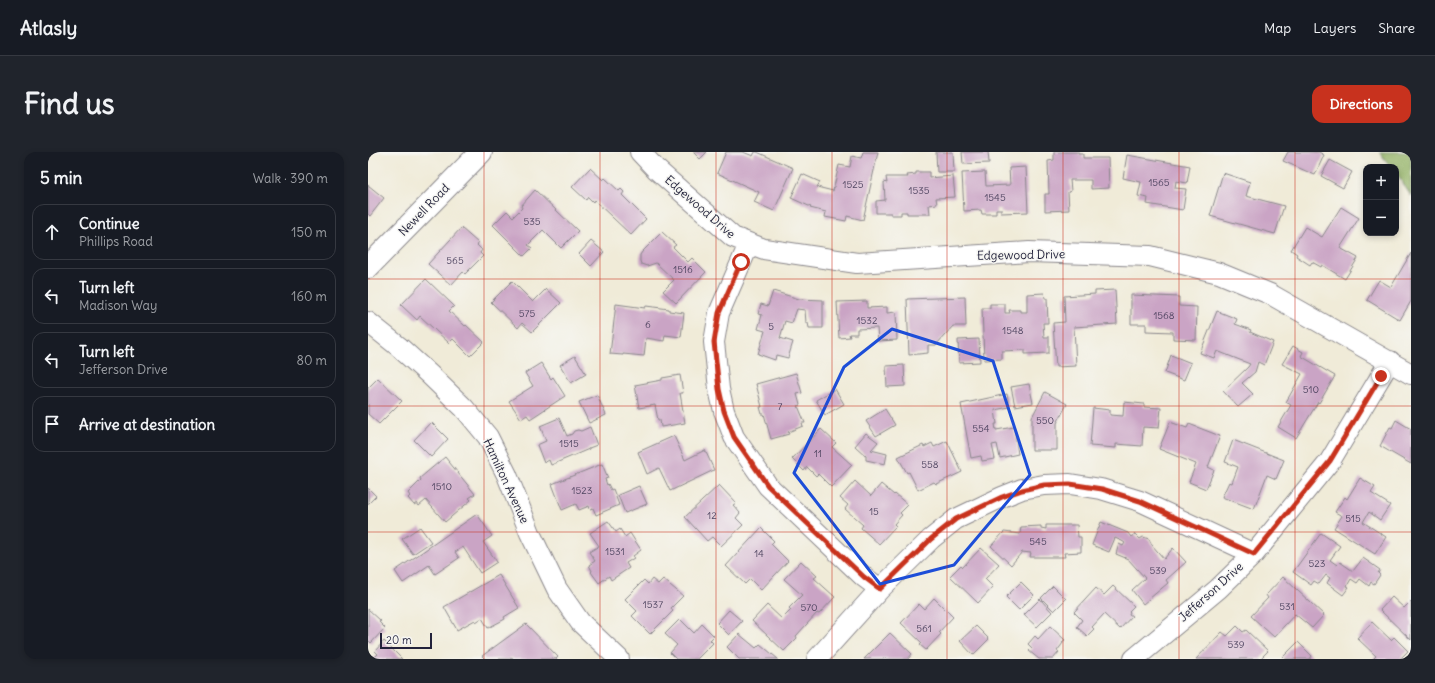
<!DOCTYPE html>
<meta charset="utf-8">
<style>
body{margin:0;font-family:Delius,sans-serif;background:#20242c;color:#f1f3f6}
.controls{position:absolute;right:12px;top:12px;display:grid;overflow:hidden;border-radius:8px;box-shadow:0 2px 6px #0003}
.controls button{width:36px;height:36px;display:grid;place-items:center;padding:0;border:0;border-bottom:1px solid #363941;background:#171b24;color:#f1f3f6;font:20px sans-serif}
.scale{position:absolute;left:12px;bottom:10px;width:52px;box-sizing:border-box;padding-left:4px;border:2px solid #22223b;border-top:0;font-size:11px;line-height:14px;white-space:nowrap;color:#22223b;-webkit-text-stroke:3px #f6f6f2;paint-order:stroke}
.stop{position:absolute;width:12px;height:12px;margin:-9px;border:3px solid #c8321e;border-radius:50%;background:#fff}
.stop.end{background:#c8321e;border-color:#fff;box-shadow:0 1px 4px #0008}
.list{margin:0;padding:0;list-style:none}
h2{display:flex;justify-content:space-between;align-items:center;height:52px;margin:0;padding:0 16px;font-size:17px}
h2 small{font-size:13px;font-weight:400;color:#9ea1a6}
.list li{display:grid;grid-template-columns:26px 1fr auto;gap:12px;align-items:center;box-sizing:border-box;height:56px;margin:0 8px 8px;padding:0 8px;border:1px solid #363941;border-radius:12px}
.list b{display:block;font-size:15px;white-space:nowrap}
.list p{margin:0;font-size:13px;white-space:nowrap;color:#9ea1a6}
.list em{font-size:13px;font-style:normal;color:#9ea1a6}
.icon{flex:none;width:22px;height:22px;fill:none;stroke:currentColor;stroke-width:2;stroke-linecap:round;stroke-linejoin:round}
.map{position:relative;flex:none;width:1043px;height:507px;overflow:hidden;border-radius:12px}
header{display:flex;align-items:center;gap:24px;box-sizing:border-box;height:56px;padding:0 20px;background:#171b24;border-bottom:1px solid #363941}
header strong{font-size:19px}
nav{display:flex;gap:22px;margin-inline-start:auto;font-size:14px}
.intro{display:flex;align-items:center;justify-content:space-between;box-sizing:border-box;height:96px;padding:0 24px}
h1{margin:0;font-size:28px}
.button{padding:10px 18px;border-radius:12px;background:#c8321e;color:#fff;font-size:14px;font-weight:700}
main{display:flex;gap:24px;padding:0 24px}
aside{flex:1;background:#171b24;border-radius:12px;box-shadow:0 2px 6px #0003}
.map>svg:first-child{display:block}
</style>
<header>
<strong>Atlasly</strong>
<nav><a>Map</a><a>Layers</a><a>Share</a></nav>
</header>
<div class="intro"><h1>Find us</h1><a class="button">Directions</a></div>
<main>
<aside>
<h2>5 min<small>Walk · 390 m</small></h2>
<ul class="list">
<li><svg class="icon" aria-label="ahead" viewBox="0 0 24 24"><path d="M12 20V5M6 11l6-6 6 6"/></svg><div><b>Continue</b><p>Phillips Road</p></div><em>150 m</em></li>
<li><svg class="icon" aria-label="left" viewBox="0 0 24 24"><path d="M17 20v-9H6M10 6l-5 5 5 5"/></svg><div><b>Turn left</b><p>Madison Way</p></div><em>160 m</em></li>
<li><svg class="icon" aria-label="left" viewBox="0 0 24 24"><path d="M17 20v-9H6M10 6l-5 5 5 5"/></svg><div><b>Turn left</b><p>Jefferson Drive</p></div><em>80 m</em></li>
<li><svg class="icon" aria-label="arrive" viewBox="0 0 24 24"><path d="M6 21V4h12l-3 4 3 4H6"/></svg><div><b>Arrive at destination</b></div></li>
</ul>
</aside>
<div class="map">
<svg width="1043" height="507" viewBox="0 0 1043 507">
<rect width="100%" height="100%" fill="#f6f6f2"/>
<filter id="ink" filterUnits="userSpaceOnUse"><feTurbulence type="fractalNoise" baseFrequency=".025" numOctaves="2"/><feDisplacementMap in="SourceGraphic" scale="8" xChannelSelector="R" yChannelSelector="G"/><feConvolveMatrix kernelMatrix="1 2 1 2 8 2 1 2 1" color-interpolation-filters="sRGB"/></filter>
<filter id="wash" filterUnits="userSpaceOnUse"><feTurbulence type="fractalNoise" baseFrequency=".012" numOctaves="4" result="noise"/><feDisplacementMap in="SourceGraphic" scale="16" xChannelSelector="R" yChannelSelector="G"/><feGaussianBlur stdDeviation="0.9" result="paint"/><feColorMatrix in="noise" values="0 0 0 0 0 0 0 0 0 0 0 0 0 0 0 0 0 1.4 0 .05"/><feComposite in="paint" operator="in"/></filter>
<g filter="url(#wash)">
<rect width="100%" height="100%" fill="#f0ebd8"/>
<path fill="#92b164" stroke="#5a6a50" d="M1011,0H1043V44L1028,21V15H1023Z"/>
<g id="blocks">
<path fill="#caa4c5" d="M325,0H339L332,7Z
M358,0H375L385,4L387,0H389L425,16L406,59L386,50L391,40L349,21Z
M495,0H510L495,68L479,64L478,69L457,65L458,60L442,56L443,55L423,46L434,22L452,30L449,35L465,39L471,13L482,15L484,4L493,6Z
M568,0H585L586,20H569Z
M594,0H620L621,11L595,12Z
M686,0H711V2H715V6H740L741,36L723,37V28H702L703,39L700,40L701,58L677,59V42H681L680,9L686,8Z
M920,0H951L956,3L947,23L915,9Z
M759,3L822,14L819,31L808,29L807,36L818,37L815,58L779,52L780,46L770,44L773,30L755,26Z
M962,8L984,20L975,36L953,24Z
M658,15L660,60L633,61V57H628V62H614L613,58L596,59L594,21L617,20L618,34L642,33L641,16Z
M222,16L235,28L237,26L251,39L253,37L256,40L254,43L278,67L263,83L226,48L225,50L220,45L218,48L204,35Z
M548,20H561V26L585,24L587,45L568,46L569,52L561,53L562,62H539V60H533V63H523V61H508V49L517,48L516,30L519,31L518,25H540L539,23L548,22Z
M855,21L882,30L878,44L916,54L907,82L842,64Z
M0,33L16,46L2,64L0,62Z
M167,38L210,79L193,96L175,78L160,93L164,96L156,104L125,73L139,59L145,65L154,56L153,54Z
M973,55L991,66L972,96L990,106L977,127L954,113L953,115L944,110L942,113L928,104L929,102L923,98L937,75L954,85Z
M93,76L110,91L109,93L114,98L112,101L115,104L97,122L95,120L83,133L60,112Z
M294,80L308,93L305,95L320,110L324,106L338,120L308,151L295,139L306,128L288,111L279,114L273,112L272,109V103L274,100Z
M223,89L236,100L223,114L211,102Z
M1043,101V149L1032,168L999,148L1011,128L1023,135Z
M58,127L86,154L81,159L97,174L98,173L116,190L102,204L85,187L81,191L52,164L49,168L33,153Z
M144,129L165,150L178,137L193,151L164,180L154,171L150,176L123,150Z
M747,138L749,172L706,175L708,214L688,215L685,171L697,170L696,144L727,142V139Z
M405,139L431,147L455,148V176H441L440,171H438L437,158L429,157L424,171L417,169L412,186L425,190L420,206L408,203L407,208L390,202L397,179L390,177L394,163L390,162L393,152L400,154Z
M676,141L677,146H679L680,171H675L676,185H681V201L657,202V198L634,199V207L616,208L614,156H622V152H637V161H642L641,158H652V160H659V142Z
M763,143L811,145V154L829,155L828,188L805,187V180L778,179V172H763Z
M597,145L598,174H585L568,193H560V201L541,203L539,147Z
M499,149V156L519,155V161L528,160L529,188L510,189L509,176L489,177V182H481L482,185L471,186L469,150Z
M248,152L277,156L278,154L301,157V159L316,161L313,185L297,183L296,189L278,186L276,204L255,202V203L242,202Z
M849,159L869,167L867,172L883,178L882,180L905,190L896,213L890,210L887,220L874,231L885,242L870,255L855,239L880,215L882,212L849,199L846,206L832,201Z
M611,187L612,210L591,211L590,188Z
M925,194L935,200L933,204L967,224L951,251L950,250L928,286L910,275L923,253L918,250L934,222L914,212Z
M803,203L823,211L816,228L797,221Z
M207,204L218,222L203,231L192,213Z
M173,211L183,227L185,225L197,244L162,267L159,263L153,267L141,249L165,234L157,221Z
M536,213L537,234L519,235L518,214Z
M428,221L434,241L429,242L432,253L430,254L437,271H434L435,274L420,280L421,282L403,287L396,262H394L392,255H394L388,232Z
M312,223L315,241H312L317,271L293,275L292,268H290L287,253L271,256L267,233L294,228V226Z
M10,226L34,249L11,272L0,262V236Z
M661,232L665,251L647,254L643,235Z
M467,237L476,252L457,263L448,248Z
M677,240L699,252L689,271V298H664V265Z
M639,242L641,255L627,258L629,272H627L628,278L646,275L650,302L632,306L629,292L624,293L627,307L614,309L613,304L603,306L593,252Z
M229,243L238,263L221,271L211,250Z
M756,250L776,252V255L793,256L791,276L775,275L774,294L748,292V296L722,294L725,256L742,258V263L755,264Z
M517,257L527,273L508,284L498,269Z
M191,266L199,284L204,282L206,279L210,278L213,279L222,275L229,293L221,296V297L183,313L181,308L176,311L169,293L178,289L172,274Z
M1028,268L1043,277V312L1012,294L1022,275L1024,276Z
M63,270L80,287L63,305L46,288Z
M802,270L819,276L821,272L852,284L840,315L846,318L838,337L821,330L828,312L791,297Z
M453,277L468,291L464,295L484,313L463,335L450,322L448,324L439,315L436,319L424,307Z
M498,281L510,290L503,298L519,302L517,312L498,308V304L487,294Z
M306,284L317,308L337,298L346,318L302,339L291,316L279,322L270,300Z
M865,288L916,308L908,327L899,323L886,357L854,345L861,330L864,331L870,315L857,310Z
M579,289L594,320L568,332L566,330L550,338L541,320L539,321L530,305L555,293L556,295L564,291L566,295Z
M77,305L107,342L101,346L103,348L77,370L58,348L51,354L49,351L46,353L40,346L42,344L40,341L53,328L52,326Z
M234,312L240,326L237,327L239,333L240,332L243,338L245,337L251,353L228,363L225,356L222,357L221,354L211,358L208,352L194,358L184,332Z
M992,326L1007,335L1003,341L1022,353L1012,368L1001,360L995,370L1018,385L1007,402L966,376L974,364L967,360L977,345L979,347Z
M487,329L503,344L513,332L526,343L527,342L540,353L532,361L534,363L526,372L528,374L511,392L493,376L495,373L477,357L480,353L472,346Z
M351,333L368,351L365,353L372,361L368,366L375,373L353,394L344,385L339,389L317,365Z
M271,334L279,352L257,361L250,343Z
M0,336L8,344L0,352Z
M109,362L124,384L115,390L129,410L112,421L95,395L87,400L91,406L67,422L61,413L35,431L27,419Z
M240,369L248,380L252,377L257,385L262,381L273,398L265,404L266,406L258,411L261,416L243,428L241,424L231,431L223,420L224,419L221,413L227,409L221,400L231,394L222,381Z
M733,370L760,381L763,385L767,382L772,387L775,385L781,387L784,393L796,407L805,396L818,410L798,428L800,431L775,452L764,438L777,426L760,407L748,402L751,392L755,394L757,391L754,389L747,386L741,400L724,393Z
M678,373H709L710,385H713V400L696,401L697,405H662L663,401L654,400L643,413L623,394L636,380L652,382L653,375L673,374V376L678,377Z
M52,375L63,390L45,402L34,387Z
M393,376L406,389L403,392L420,409L393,438L382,427L377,432L358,414Z
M953,381L972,394L962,408L969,413L972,410L985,419L995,406L1012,418L1010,421L1012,423L1006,432L1003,430L1001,434L992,427L989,431L983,427L979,434L981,435L975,443L959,431L962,426L958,423L951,432L946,429L943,433L925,420Z
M613,396L631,412L617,427L625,435L610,451L582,424L593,413L595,415Z
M433,409L449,424L446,426L467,445L451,462L449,461L428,484L429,486L416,499L384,469L399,453L414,467L423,458L421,456L434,443L416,427Z
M131,423L151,456L136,465L137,467L120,476L114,466L108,470L107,468L89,478L76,455Z
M915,425L956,463L944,476L927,462L906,485L883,464L900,446L898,443Z
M284,427L290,432L295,427L315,444L303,456L305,459L282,482L264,464L269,459L257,447L276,428L280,432Z
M653,430L666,443L651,458L638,445Z
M685,434L698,447L686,459L673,446Z
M745,434L766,454L761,459L762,460L761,462L764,464L752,477L736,462L724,475L726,477L719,484L709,475L714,468L706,460L728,436L736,443Z
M1024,445L1036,456L1043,449V488L1012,458Z
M566,446L585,465L571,480L573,482L558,498L552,493L554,491L533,471L551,452L556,457Z
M672,447L684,460L669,475L656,463Z
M0,457L13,469L11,470L17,476L3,491L0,488Z
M361,458L374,469L361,483L349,471Z
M312,467L326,481L334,472L346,484L342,488L345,491L329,507H308L302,501L309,493L297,482Z
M1004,470L1023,488L1026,485L1040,499L1032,507H1005L1008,504L989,486Z
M158,472L190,505L188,507H145L144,505L142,507H117L114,504Z
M608,474L621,487L605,503L592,489Z
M682,474L697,488L694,490L695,491L689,499L691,500L685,507H671L661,499L664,496L660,492L667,484L670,487Z
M869,474L875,480L878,478L900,499L892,507H828L854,480L859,484Z
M522,481L544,502L540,507H496Z
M371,482L388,496L392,492L410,507H371L359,495Z
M16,489L34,507H5L10,502L7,499Z
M930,490L944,504L942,507H917L915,505Z"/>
</g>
</g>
<g filter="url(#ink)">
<use href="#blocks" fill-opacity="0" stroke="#89868a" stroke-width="1"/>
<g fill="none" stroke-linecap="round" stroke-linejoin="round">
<defs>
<path id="street" d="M272,0L288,17L365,85L396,97L489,111L661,100L782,104L851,121L902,142L1043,222
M381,92L351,161L346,190L351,237L356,259L366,285L400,334L496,425L512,437
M0,170L30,194L62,223L96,256L120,285L139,323L162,381L189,437L212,470L251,507
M449,507L512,437L563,387L588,367L634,345L654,337L676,333L702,332L733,337L772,349L886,402
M766,507L850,437L886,402L962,309L1022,209"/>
<path id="secondary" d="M0,115L113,0"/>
</defs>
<use href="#street" stroke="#89868a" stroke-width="22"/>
<use href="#secondary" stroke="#89868a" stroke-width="24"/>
<use href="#street" stroke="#fff" stroke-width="20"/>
<use href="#secondary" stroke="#fff" stroke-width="22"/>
</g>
</g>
<g fill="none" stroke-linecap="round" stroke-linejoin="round" filter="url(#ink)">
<path stroke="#c8321e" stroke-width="5" d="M373,110L351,161L346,190L351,237L356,259L366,285L400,334L496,425L512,437L563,387L588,367L634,345L654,338L676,333L702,332L734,337L772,349L886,402L962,309L1013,224"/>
</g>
<path fill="none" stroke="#1d4ed8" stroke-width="3" stroke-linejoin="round" d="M524,177L625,209L662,323L586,413L512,432L426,321L476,215Z"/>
<path fill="none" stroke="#c8321e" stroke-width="1" stroke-opacity="0.55" d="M116,0V507M232,0V507M348,0V507M464,0V507M579,0V507M695,0V507M811,0V507M927,0V507M0,127H1043M0,254H1043M0,380H1043"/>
<g text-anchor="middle" stroke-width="3" stroke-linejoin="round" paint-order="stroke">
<g font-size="10" fill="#4c425e">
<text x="791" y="34">1565</text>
<text x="485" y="36">1525</text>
<text x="551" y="42">1535</text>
<text x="627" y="49">1545</text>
<text x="164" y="73">535</text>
<text x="87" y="112">565</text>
<text x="315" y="121">1516</text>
<text x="159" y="165">575</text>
<text x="796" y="167">1568</text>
<text x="499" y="172">1532</text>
<text x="280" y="176">6</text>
<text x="403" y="178">5</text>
<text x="645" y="182">1548</text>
<text x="943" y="241">510</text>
<text x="412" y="258">7</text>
<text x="677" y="272">550</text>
<text x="613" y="280">554</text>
<text x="201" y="295">1515</text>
<text x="450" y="305">11</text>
<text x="562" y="316">558</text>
<text x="74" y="338">1510</text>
<text x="214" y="342">1523</text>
<text x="506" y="363">15</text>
<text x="344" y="367">12</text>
<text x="985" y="370">515</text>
<text x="670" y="393">545</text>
<text x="247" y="403">1531</text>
<text x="391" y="405">14</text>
<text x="949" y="415">523</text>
<text x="790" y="422">539</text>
<text x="285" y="456">1537</text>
<text x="919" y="458">531</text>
<text x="441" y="459">570</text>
<text x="556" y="480">561</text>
<text x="868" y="496">539</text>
</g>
<g font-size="12" fill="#22223b" stroke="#f6f6f2">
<text transform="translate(332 55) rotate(41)" y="4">Edgewood Drive</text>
<text transform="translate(56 58) rotate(-46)" y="4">Newell Road</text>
<text transform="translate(653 103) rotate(-1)" y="4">Edgewood Drive</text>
<text transform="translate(138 329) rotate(65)" y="4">Hamilton Avenue</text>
<text transform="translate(843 440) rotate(-42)" y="4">Jefferson Drive</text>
</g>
</g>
</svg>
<div class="controls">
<button>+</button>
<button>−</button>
</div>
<div class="scale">20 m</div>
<div class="stop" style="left:373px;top:110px"></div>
<div class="stop end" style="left:1013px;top:224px"></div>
</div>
</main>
